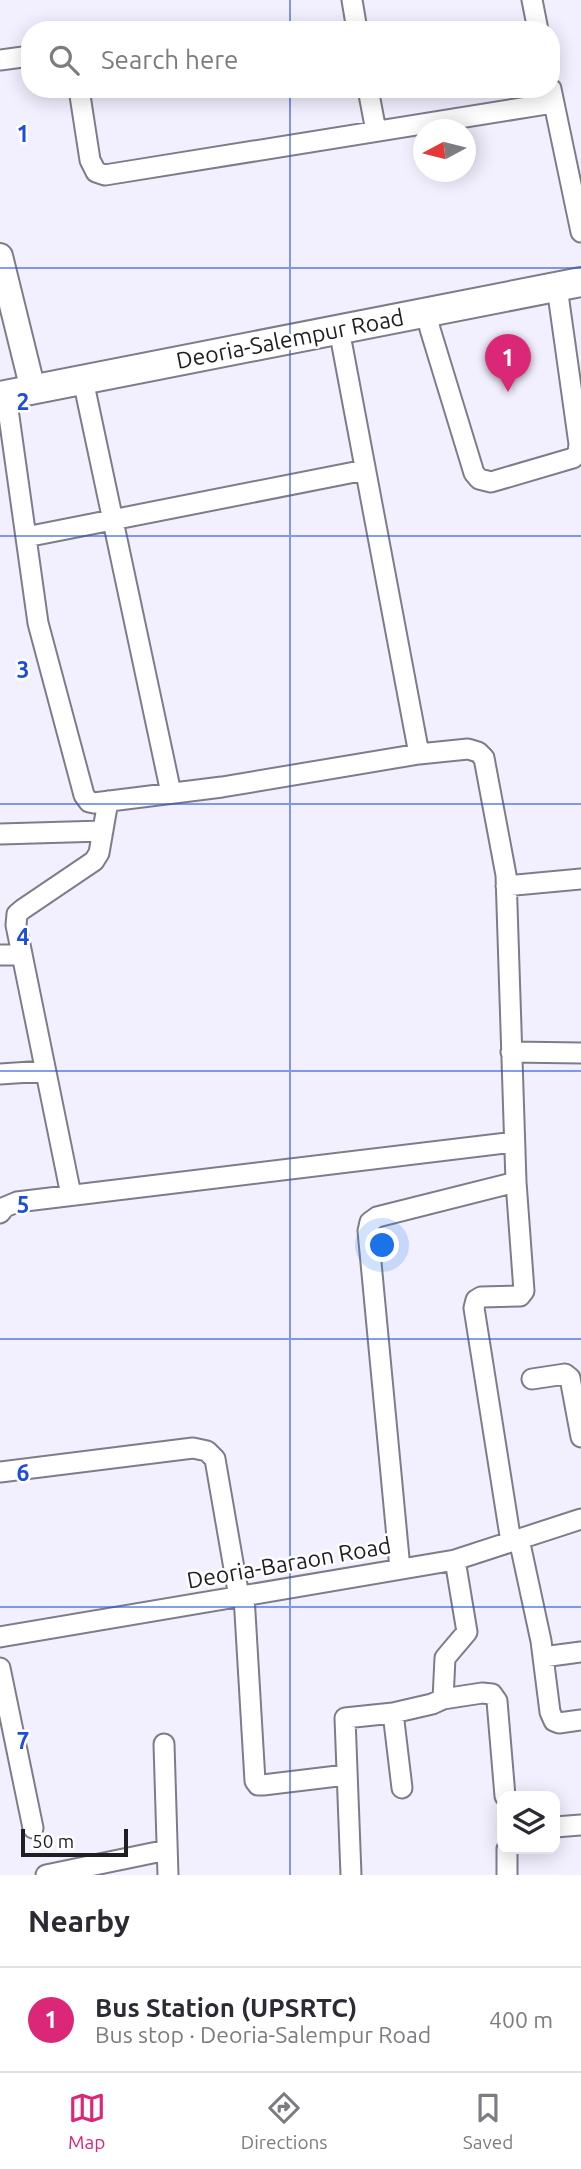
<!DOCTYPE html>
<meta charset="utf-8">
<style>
body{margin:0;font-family:Ubuntu,sans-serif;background:#f7f7f7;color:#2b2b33}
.controls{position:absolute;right:21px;bottom:21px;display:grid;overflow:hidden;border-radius:14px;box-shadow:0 4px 18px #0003}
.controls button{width:63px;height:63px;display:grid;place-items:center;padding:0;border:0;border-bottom:2px solid #e1e1e2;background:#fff;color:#2b2b33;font:35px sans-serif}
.compass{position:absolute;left:413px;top:119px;width:63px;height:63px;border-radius:50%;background:#fff;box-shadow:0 4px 18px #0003;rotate:263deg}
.scale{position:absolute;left:21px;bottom:18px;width:107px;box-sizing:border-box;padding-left:7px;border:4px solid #1f1e23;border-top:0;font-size:19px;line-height:24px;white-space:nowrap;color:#1f1e23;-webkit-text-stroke:5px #fff;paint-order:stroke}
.you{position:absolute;left:383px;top:1246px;width:24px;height:24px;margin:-18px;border:5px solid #fff;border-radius:50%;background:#1a73e8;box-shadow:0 0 0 10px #1a73e833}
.badge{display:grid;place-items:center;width:46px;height:46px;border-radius:50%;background:#db2777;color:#fff;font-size:23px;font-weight:700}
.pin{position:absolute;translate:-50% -58px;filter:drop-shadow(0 2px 4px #0008)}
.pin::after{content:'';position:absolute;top:37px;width:24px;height:21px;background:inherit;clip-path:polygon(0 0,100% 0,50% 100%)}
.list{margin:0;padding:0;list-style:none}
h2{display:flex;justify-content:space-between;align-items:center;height:91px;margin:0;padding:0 28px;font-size:30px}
h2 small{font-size:23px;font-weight:400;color:#7c7c81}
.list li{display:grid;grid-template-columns:46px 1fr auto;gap:21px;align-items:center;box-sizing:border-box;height:105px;padding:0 28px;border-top:2px solid #e1e1e2}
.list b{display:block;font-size:26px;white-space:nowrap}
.list p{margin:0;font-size:23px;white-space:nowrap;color:#7c7c81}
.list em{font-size:23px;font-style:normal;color:#7c7c81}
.icon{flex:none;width:38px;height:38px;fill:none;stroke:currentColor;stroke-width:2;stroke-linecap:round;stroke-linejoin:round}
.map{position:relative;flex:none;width:581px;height:1875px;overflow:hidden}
.search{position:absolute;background:#fff;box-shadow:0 4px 18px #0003;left:21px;right:21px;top:21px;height:77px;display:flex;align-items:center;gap:18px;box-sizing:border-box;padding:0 24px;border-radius:28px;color:#7c7c81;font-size:26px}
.sheet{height:196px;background:#fff}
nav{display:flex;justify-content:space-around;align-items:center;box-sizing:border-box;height:98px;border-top:2px solid #e1e1e2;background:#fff;font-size:19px;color:#7c7c81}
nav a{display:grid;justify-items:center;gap:4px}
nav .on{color:#db2777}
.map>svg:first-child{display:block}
</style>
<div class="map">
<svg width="581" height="1875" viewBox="0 0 581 1875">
<rect width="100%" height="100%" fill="#f2f0ff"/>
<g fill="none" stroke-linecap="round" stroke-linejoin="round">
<defs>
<path id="minor" d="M352,0L357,30
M532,0L538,30
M0,60L30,56
M79,89L90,160L96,172L105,175L553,103
M368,89L376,131
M551,89L581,232
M427,312L430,329L474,473L479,479L491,482L573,458L578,453L579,444L557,287
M342,345L419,754
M86,394L171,793
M6,395L38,623L84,795L89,802L94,803L222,787L419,754L468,749L478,752L484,758L506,875L516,1182L377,1217L370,1222L368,1231L400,1569
M26,537L365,470
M0,834L103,831
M506,886L581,879
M0,955H22
M511,1052L581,1053
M0,1074L45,1071
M71,1195L16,925L17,914L23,909L94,861L99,853L108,801
M0,1213L5,1207L17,1202L514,1142
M532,1379L565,1374L570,1378L581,1437
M0,1472L193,1448L207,1451L215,1459L239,1597
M519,1539L541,1641L550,1712L554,1721L559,1723L581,1720
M511,1542L474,1308L476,1300L481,1297L520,1296L524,1291L516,1182
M244,1596L255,1781L258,1785H263L346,1775
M0,1637L455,1560L581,1519
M543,1657L581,1652
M0,1668L33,1828
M443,1699L482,1693L492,1694L497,1701L505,1796
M164,1744L168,1875
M402,1788L393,1713L432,1704L443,1699L445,1658L467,1632L455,1560
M555,1827L581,1825
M507,1849V1875
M46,1875L167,1850
M351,1875L345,1718L393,1713"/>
<path id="major" d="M0,256L33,390"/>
<path id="highway" d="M0,396L581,282"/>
</defs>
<use href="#minor" stroke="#7e7c89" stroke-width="23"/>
<use href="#major" stroke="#7e7c89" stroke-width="28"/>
<use href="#highway" stroke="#7e7c89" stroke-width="32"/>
<use href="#minor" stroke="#fff" stroke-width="19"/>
<use href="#major" stroke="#fff" stroke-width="24"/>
<use href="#highway" stroke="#fff" stroke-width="28"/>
</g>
<path fill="none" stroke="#1d4ed8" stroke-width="2" stroke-opacity="0.55" d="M290,0V30M290,89V1875M0,268H581M0,536H581M0,804H581M0,1071H581M0,1339H581M0,1607H581"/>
<g text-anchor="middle" stroke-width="5" stroke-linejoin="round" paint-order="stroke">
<g font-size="23" fill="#1f1e23" stroke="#fff">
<text transform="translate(290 339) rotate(-11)" y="8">Deoria-Salempur Road</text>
<text transform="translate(289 1563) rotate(-10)" y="8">Deoria-Baraon Road</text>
</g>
</g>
<g font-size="23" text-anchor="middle" font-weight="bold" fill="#1d4ed8" stroke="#fff" stroke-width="5" stroke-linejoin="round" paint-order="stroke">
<text x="23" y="142">1</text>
<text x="23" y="410">2</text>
<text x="23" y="678">3</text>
<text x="23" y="945">4</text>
<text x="23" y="1213">5</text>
<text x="23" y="1481">6</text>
<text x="23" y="1749">7</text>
</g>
</svg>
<div class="controls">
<button><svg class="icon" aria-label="layers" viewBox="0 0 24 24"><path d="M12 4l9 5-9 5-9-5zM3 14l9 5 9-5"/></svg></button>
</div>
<svg class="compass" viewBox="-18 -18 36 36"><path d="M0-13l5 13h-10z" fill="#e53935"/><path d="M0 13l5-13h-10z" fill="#7c7c81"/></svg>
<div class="scale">50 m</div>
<div class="you"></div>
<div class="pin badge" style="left:508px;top:392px">1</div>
<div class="search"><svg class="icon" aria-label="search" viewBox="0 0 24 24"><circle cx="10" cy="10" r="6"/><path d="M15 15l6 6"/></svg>Search here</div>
</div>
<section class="sheet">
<h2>Nearby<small></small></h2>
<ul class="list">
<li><span class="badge">1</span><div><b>Bus Station (UPSRTC)</b><p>Bus stop · Deoria-Salempur Road</p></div><em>400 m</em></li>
</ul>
</section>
<nav>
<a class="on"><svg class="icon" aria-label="map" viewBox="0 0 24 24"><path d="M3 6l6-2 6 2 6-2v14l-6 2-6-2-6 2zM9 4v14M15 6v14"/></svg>Map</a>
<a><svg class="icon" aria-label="directions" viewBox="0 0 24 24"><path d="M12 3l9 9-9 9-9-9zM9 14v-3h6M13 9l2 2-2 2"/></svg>Directions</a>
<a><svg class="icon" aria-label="saved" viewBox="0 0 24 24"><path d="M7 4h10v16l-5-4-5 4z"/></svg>Saved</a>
</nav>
